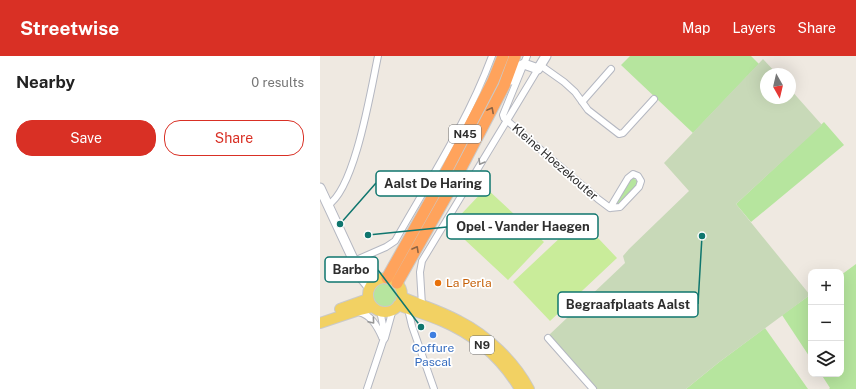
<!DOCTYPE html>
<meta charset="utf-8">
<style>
body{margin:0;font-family:"Public Sans",sans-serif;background:#f2f2f2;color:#222}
.controls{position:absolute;right:12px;bottom:12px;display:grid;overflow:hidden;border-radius:8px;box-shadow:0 4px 16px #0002}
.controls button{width:36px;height:36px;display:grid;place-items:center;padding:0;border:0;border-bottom:1px solid #e0e0e0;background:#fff;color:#222;font:20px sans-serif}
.compass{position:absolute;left:440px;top:12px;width:36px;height:36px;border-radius:50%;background:#fff;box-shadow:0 4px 16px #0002;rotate:172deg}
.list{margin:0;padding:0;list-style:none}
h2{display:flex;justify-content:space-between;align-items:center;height:52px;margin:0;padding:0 16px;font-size:17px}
h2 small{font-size:13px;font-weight:400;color:#767676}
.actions{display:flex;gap:8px;padding:12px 16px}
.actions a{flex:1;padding:9px 0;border:1px solid #d93025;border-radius:16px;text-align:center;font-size:14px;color:#d93025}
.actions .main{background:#d93025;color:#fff}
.icon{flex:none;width:22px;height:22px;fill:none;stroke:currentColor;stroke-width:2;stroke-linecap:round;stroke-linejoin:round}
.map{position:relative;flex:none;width:536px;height:333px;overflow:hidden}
header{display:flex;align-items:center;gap:24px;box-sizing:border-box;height:56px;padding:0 20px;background:#d93025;color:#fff}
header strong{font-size:19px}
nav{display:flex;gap:22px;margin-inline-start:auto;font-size:14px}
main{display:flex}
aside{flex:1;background:#fff}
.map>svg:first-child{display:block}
</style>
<header>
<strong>Streetwise</strong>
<nav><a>Map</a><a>Layers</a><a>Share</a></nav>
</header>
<main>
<aside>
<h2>Nearby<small>0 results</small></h2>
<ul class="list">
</ul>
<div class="actions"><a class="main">Save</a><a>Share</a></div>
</aside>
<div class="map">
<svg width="536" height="333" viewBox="0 0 536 333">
<rect width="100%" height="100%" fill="#efe9e1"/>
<path fill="#b6e59e" d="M310,0H431L439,8L373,77L301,9Z
M504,66L524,89L431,166L416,148Z
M313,122L317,125L318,129L299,148L296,149L295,146L309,123Z
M536,208V333H509L510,332L501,318H521V219Z
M53 239a12 12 0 1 1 24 0a12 12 0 1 1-24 0Z
M490,239H491V303L462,259Z
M445,272L488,333H366L398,307Z"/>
<path fill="#c8d9b8" d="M443,3L457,18H446V42H470V33L502,69L416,148L490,239L398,307L366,333H276L229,279L305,207L303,200L309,193L369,135L344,107Z"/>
<path fill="#c9ec9a" d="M166,132L224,186L188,224L130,170Z
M260,163L297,202L230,265L193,226Z"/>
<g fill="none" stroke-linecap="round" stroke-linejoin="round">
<defs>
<path id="street" d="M207,0L183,59L184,62L278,143L290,152L300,151L319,131L321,125L318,120L313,118L308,122L290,152
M220,9L244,26L255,36L268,54L299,78L303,77L334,43
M262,46L291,13
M8,149C35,133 51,33 58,0
M34,205L66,191L75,185C109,125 148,65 172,0
M102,249L100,216L102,205L218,13
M88,253L92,270L114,333
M60,255L63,269L62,281
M39,256C51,259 57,270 62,281
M228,282L273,333
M47,333L63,285L65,282L73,253"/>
<path id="secondary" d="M191,24L198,11L204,8L218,13L226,0
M0,132L34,205L33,209L40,220L49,231
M36,206L45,216L57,224"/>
<path id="primary" d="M48 239a17 17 0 1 1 34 0a17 17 0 1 1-34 0Z
M82,241C101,249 121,255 139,265C167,279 194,305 209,333
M78,249C93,255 108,259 122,265C155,279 182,303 200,333
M20,253L48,243
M0,267L36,255L53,251"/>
<path id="highway" d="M67,222L118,131L173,25L183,0
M77,227L128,137L184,30L195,0"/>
</defs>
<use href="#street" stroke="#b4b7c1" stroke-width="8"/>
<use href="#secondary" stroke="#b4b7c1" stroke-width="11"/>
<use href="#primary" stroke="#c9c9c9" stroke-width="12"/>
<use href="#highway" stroke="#c9c9c9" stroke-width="13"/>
<use href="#street" stroke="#fff" stroke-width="6"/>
<use href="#secondary" stroke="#fff" stroke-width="9"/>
<use href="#primary" stroke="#f2d163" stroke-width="10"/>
<use href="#highway" stroke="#ffa35c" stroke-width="11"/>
</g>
<defs><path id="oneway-chevron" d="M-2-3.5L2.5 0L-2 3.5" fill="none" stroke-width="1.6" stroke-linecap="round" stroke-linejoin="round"/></defs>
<g stroke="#8c6343">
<use href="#oneway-chevron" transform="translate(171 54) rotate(-62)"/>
<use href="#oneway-chevron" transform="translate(96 193) rotate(-61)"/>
</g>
<g stroke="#969696">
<use href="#oneway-chevron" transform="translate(161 106) rotate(121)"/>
<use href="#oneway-chevron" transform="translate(52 265) rotate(50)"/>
</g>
<circle fill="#e8710a" stroke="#fff" stroke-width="1.5" cx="118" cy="227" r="4"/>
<circle fill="#3f7fe0" stroke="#fff" stroke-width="1.5" cx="113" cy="279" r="4"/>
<g text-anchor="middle" stroke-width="3.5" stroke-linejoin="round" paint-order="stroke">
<g fill="#fff" stroke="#6d6d6d" stroke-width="1">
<rect x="129" y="69" width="32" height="18" rx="3"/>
<rect x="150" y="280" width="24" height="18" rx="3"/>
</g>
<g font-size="11" font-weight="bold" fill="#2e2e2e">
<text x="145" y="82">N45</text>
<text x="162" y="293">N9</text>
</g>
<g font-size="12" fill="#2e2e2e" stroke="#fff">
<text transform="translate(235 106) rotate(41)" y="4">Kleine Hoezekouter</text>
</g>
<g font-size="12" fill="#c56008" stroke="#fff" text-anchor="start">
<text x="126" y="231">La Perla</text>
</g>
<g font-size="12" fill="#366cbe" stroke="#fff">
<text x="113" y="296">Coffure<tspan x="113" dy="14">Pascal</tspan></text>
</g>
</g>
<path fill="none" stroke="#0f766e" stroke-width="1.5" d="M20 168L56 127M48 179L127 171M101 271L58 214M382 180L378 248"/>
<g fill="#0f766e" stroke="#fff" stroke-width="1.5">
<circle cx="20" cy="168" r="4"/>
<circle cx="48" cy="179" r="4"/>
<circle cx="101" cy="271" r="4"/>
<circle cx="382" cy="180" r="4"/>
</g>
<g fill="#fff" stroke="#0f766e" stroke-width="1.5">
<rect x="56" y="115" width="114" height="25" rx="4"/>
<rect x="127" y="158" width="151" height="25" rx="4"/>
<rect x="5" y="201" width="53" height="25" rx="4"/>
<rect x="238" y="236" width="140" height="25" rx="4"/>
</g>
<g font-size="13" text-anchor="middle" font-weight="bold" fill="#2e2e2e">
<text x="113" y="132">Aalst De Haring</text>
<text x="203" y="175">Opel - Vander Haegen</text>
<text x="31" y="218">Barbo</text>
<text x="308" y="253">Begraafplaats Aalst</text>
</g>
</svg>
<div class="controls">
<button>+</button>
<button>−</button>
<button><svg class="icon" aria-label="layers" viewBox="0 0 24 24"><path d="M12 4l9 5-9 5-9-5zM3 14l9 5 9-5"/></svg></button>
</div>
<svg class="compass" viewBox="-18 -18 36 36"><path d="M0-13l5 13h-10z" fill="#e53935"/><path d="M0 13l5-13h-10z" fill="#767676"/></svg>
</div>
</main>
